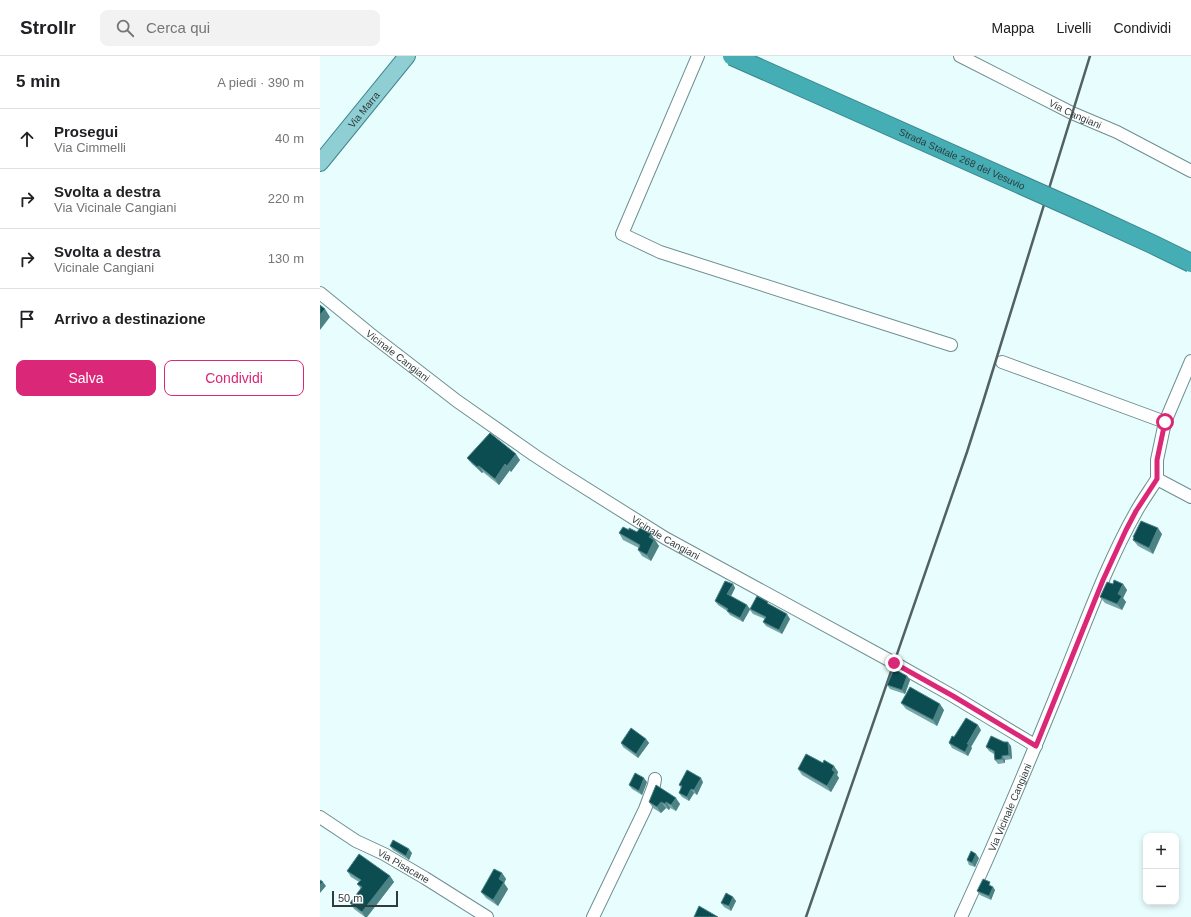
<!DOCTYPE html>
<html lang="it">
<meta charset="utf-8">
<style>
body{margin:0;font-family:Helvetica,sans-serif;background:#f2f2f2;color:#202124}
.controls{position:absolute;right:12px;bottom:12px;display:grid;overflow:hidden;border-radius:8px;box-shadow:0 2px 6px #0003}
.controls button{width:36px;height:36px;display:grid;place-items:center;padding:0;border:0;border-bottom:1px solid #e0e0e0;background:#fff;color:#202124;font:20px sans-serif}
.scale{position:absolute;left:12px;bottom:10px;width:66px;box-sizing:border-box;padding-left:4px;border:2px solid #2e3c3d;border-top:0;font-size:11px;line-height:14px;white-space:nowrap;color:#2e3c3d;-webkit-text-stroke:3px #fff;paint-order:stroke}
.stop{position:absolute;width:12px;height:12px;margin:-9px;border:3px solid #db2777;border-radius:50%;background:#fff}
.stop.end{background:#db2777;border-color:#fff;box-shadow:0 1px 4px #0008}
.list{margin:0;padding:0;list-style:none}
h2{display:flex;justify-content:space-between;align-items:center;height:52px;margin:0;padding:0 16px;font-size:17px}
h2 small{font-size:13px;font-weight:400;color:#757577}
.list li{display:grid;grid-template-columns:26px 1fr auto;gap:12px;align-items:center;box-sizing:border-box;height:60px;padding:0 16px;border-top:1px solid #e0e0e0}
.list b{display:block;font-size:15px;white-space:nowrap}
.list p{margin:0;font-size:13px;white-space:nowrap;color:#757577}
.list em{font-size:13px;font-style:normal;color:#757577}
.actions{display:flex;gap:8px;padding:12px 16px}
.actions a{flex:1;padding:9px 0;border:1px solid #db2777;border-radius:8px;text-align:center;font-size:14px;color:#db2777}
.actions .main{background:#db2777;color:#fff}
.icon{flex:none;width:22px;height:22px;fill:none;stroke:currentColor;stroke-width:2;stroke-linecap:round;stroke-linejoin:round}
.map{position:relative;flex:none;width:871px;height:861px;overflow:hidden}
header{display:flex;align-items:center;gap:24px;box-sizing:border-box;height:56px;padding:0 20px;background:#fff;border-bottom:1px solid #e0e0e0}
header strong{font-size:19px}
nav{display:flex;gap:22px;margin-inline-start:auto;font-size:14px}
.search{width:280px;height:36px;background:#f2f2f2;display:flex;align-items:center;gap:10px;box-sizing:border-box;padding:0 14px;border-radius:8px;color:#757577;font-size:15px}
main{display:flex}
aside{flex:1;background:#fff}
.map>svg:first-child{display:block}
</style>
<header>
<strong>Strollr</strong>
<div class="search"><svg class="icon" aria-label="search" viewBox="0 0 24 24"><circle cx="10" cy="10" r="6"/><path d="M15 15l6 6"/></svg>Cerca qui</div>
<nav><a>Mappa</a><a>Livelli</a><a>Condividi</a></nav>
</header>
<main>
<aside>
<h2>5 min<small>A piedi · 390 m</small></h2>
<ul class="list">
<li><svg class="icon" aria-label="ahead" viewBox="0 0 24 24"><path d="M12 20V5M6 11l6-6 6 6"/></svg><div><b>Prosegui</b><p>Via Cimmelli</p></div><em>40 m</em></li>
<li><svg class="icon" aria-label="right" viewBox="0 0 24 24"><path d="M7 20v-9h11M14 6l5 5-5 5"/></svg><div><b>Svolta a destra</b><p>Via Vicinale Cangiani</p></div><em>220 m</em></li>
<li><svg class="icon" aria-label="right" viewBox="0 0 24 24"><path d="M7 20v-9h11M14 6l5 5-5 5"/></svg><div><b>Svolta a destra</b><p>Vicinale Cangiani</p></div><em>130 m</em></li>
<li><svg class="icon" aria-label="arrive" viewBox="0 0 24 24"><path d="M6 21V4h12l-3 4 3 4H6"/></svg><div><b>Arrivo a destinazione</b></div></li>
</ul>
<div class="actions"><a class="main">Salva</a><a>Condividi</a></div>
</aside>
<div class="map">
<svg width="871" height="861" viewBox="0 0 871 861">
<rect width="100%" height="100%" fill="#e8fdfe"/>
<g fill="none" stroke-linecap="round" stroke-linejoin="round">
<defs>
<g id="minor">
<path d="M378,0L302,178L340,196L631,289"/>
<path id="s1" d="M640,0L752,57L797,76L871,115"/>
<path id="s2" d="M0,237L49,277L137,345L214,399L240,416L345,482L578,609L633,640L716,690"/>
<path d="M682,306L845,366"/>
<path d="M837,423V404L845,366L871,305"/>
<path d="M837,423L871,441"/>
<path id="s3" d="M0,761L36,785L64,798L105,822L167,861"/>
<path d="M273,861L325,753L334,729L335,723"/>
<path id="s4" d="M641,861C677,783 710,704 742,625C765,569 786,509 816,456C822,445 830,434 837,423"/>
</g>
<g id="major">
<path id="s5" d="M0,107L87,0"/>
</g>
</defs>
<use href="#minor" stroke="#6e8f91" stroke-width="14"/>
<use href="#major" stroke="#3d868b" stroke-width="18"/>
<use href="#minor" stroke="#fff" stroke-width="12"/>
<use href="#major" stroke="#8fced3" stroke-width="16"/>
<path stroke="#526162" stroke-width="2.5" d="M486,861L647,396L663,346L770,0"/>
<defs>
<g id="highway-bridge">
<path id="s6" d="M412,0L769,159L832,188L871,207"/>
</g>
</defs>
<use href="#highway-bridge" stroke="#3d868b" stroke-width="20" stroke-linecap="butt"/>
<use href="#highway-bridge" stroke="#45aeb5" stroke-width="18"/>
</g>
<path fill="#7aa5a8" d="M147,402L200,404L191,416L190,414L179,429L163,416L162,417L152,408Z
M309,474L317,476L331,478L339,490L331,505L322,500L318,494L319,492L303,484L299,477Z
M842,478L833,498L818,490L813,484L814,482L813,481Z
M413,528L415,532L411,540L430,553L449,549L470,563L462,578L446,570L443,566L445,563L433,558L430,554L423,566L410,559L407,555L398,549L395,545Z
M793,528H803L807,534L803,542L806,546L802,554L785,547L780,541Z
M587,620L590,624L585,638L570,633L567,629Z
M581,647L624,654L617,670L586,653Z
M661,674L651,691L652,692L648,700L632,692L629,687L634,681Z
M326,683L329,687L318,702L303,691L301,687Z
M691,690L692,703L685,704V707L678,708L675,704L674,698L669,695L666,691Z
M503,707L514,710L518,716L517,719L519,722L511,736L482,719L478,713Z
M327,726L322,739L312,733L309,729Z
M383,726L377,739L374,737L369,745L362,741L359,737L361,732L359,729Z
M336,729L360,748L356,755L350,752L349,754L346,752L341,757L333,752L329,746Z
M70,790L92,797L89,804L73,794Z
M659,802L655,811L649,809L647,804Z
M27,815L70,820L74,826L47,861H45L34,853L30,847L41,833L37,828L39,826L31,821Z
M182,817L186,823L184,827L188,833L178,850L166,842L161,836Z
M672,830L675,834L671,844L660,839L657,835Z
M413,841L416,845L411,855L404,851L401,847Z"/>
<path fill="#4d8285" d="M5,253L10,261L0,274V259Z
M196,398L200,404L191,416L187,410Z
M185,408L190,414L179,429L175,423Z
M159,410L163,416L162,417L157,411Z
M838,472L842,478L833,498L829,492Z
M331,478L339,490L331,505L327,499L329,481Z
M413,528L415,532L410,542L407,538Z
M803,528L807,534L803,542L806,546L802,554L797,548L798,538Z
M427,549L430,553L423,566L420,562Z
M467,558L470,563L462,578L459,574Z
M587,620L590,624L585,638L582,634Z
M620,648L624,654L617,670L613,664Z
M658,669L661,674L651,691L652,692L648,700L645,696L647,688Z
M326,683L329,687L318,702L316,698Z
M688,686L691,690L692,703L689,699Z
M682,700L685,704V707L682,703Z
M514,710L518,716L517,719L519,722L511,736L507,730L512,714Z
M324,722L327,726L322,739L319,735Z
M381,722L383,726L377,739L374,734Z
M371,733L374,737L369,745L367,741Z
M356,742L360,748L356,755L351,749Z
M341,746L346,752L341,757L337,751Z
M346,746L350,752L349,754L345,748Z
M89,793L92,797L89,804L86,800Z
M656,798L659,802L655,811L652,807Z
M182,817L186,823L184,827L188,833L178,850L173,844L179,823Z
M70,820L74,826L47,861H45L42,856Z
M3,826L6,830L0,837V829Z
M673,831L675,834L671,844L669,840Z
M413,841L416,845L411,855L409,850Z"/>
<path fill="#0b4d51" stroke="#4d8285" d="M0,249L5,253L0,259Z
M170,377L196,398L187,410L185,408L175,423L159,410L157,411L147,402Z
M821,465L838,472L829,492L813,484L814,481H813Z
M303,471L309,474V472L317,476L320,472L331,478L329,481L334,484L327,499L318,494L320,489L299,477Z
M794,524L803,528L798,538L802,540L797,548L780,541L787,526L793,528Z
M405,525L413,528L407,538L427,549L420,562L407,555L408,553L395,545Z
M437,540L448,546L447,547L467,558L459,574L443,566L446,561L430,553Z
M574,613L587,620L582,634L567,629Z
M590,631L620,648L613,664L581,647Z
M646,662L658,669L647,688H649L645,696L629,687L632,680L634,681Z
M311,672L326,683L316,698L301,687Z
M671,680L684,686H688L689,699L682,700V703L675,704L674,695L666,691Z
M486,698L503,707L504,704L514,710L512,714L515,716L507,730L478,713Z
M367,714L381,722L374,734L371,733L367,741L359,737L362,730L359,729Z
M315,717L324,722L319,735L309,729Z
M336,729L356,742L351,749L346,746L345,748L341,746L337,751L329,746Z
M73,784L89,793L86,800L70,790Z
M651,795L656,798L652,807L647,804Z
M39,798L70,820L42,856L30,847L42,831L37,828L41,824L27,815Z
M174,813L182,817L179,823L184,826L173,844L161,836Z
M663,823L670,826L669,829L673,831L669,840L657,835Z
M0,824L3,826L0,829Z
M406,837L413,841L409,850L401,847Z
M379,850L398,861H374Z"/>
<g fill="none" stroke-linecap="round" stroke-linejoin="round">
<path stroke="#db2777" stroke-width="5" d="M574,607L633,640L716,690L783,524L806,474L816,455L837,423V404L845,366"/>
</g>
<g text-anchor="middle" stroke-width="4" stroke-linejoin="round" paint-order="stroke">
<g font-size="10" fill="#2e3c3d" stroke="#fff">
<text dy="4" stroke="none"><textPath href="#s5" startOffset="69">Via Marra</textPath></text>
<text dy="4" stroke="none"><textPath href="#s1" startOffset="129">Via Cangiani</textPath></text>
<text dy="4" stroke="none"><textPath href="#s6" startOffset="252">Strada Statale 268 del Vesuvio</textPath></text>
<text dy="4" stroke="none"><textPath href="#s2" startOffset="100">Vicinale Cangiani</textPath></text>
<text dy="4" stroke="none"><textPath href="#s2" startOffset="424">Vicinale Cangiani</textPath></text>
<text dy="4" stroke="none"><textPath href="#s4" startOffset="120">Via Vicinale Cangiani</textPath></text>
<text dy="4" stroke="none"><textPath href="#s3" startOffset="97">Via Pisacane</textPath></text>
</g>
</g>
</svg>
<div class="controls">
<button>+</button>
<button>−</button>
</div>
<div class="scale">50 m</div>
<div class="stop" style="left:845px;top:366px"></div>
<div class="stop end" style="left:574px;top:607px"></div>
</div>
</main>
